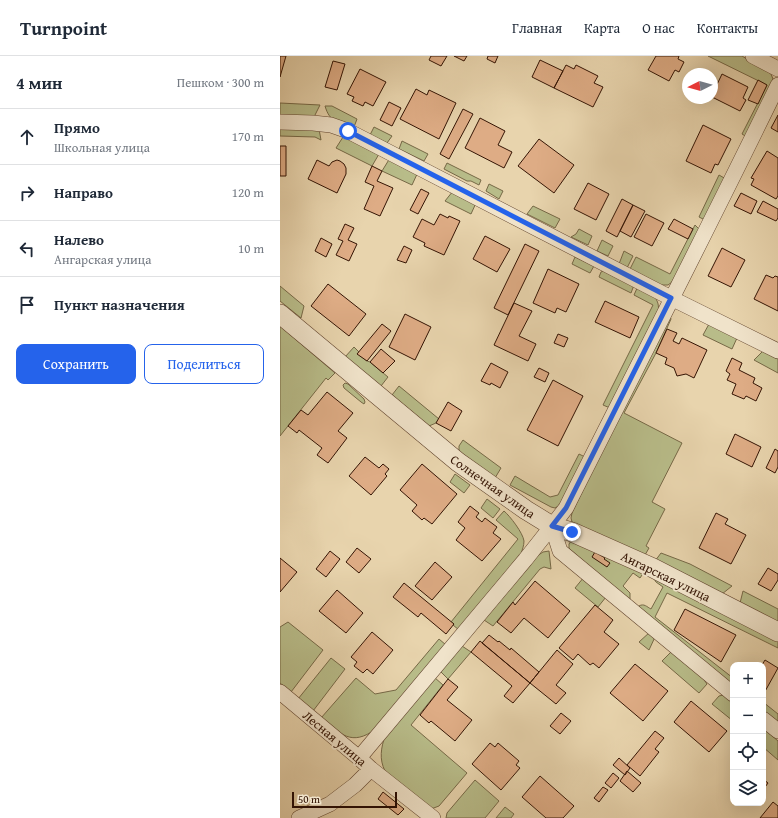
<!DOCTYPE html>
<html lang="ru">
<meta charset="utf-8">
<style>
body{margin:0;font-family:"Gentium Book Plus",serif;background:#f6f6f7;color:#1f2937}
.controls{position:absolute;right:12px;bottom:12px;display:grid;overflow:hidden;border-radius:8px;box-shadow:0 4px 16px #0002}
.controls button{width:36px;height:36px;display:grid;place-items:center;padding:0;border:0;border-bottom:1px solid #e0e1e3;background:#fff;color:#1f2937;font:20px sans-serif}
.compass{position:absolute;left:402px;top:12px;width:36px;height:36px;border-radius:50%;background:#fff;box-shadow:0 4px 16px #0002;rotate:264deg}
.scale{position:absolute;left:12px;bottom:10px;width:105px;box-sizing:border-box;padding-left:4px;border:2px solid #341404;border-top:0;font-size:11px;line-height:14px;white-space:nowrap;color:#341404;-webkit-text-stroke:3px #f0e3ca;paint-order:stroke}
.stop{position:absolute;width:12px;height:12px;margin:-9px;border:3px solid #2563eb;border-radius:50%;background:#fff}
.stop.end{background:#2563eb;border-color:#fff;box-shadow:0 1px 4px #0008}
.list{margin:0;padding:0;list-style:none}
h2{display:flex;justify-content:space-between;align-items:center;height:52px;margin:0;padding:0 16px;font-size:17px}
h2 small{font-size:13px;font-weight:400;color:#747a83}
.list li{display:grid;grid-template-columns:26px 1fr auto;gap:12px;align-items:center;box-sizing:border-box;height:56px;padding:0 16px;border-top:1px solid #e0e1e3}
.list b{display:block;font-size:15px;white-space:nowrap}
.list p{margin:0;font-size:13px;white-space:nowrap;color:#747a83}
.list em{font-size:13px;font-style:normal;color:#747a83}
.actions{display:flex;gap:8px;padding:12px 16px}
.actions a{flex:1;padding:9px 0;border:1px solid #2563eb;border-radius:8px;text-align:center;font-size:14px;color:#2563eb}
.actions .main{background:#2563eb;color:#fff}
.icon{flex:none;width:22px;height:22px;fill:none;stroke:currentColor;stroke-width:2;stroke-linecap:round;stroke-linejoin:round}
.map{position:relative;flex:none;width:498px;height:762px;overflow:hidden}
header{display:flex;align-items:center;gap:24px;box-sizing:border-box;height:56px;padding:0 20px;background:#fff;border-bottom:1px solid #e0e1e3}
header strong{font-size:19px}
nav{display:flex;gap:22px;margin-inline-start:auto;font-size:14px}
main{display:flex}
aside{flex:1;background:#fff}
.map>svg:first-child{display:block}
</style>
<header>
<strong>Turnpoint</strong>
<nav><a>Главная</a><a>Карта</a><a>О нас</a><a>Контакты</a></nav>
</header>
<main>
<aside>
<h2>4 мин<small>Пешком · 300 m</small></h2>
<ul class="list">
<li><svg class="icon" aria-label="ahead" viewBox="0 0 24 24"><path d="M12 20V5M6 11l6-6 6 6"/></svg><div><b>Прямо</b><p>Школьная улица</p></div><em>170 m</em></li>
<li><svg class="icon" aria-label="right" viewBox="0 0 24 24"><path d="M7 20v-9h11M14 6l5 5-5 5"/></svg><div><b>Направо</b></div><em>120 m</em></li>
<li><svg class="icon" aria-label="left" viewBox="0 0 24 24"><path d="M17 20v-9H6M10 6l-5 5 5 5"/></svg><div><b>Налево</b><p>Ангарская улица</p></div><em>10 m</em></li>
<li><svg class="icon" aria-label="arrive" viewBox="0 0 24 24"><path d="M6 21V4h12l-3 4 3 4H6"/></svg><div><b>Пункт назначения</b></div></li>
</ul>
<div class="actions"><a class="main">Сохранить</a><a>Поделиться</a></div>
</aside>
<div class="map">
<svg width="498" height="762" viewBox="0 0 498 762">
<rect width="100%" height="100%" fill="#e8d4ad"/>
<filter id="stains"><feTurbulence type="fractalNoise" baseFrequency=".005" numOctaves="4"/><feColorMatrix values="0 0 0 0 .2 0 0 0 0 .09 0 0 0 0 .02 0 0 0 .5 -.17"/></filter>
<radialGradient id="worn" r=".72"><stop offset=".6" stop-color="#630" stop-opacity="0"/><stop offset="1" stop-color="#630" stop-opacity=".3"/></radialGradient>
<path fill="#b8bc89" stroke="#766846" d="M428,0H462L486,14L491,18L493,23V30L467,81L462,78L487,29Z
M0,47L40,49L34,61L0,60Z
M45,50H52L77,63L74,71C58,66 50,67 45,50Z
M94,71L112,80L107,87L90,79Z
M0,72L39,73L41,84L35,81L0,80Z
M63,81L99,98L92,110L56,92Z
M122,85L148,98L144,105L119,93Z
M110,102L138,116L132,129L102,115Z
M167,107L201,124L199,129L191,125H187L164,113Z
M439,119L446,123L425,164L419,161Z
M209,128L223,135L219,143L206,135Z
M173,135L196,147L191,158L165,145Z
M253,150L280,163L275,172L247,158Z
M415,169L420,174L392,226L388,229H379L350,213L356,201L390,218Z
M299,173L312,180L308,189L291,181L296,178Z
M322,184L333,190L328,200L317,195Z
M344,195L353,200L347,212L339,208Z
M295,201L314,210L310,217L292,208Z
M325,214L354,229L351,237L319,221L321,216Z
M0,230L24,250L21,262L0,245Z
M358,230C370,237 381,241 378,257L330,352L323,349L373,249L354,239Z
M390,260L391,263L376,297L344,357L402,387L372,446L385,453L366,490L369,492L365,499L292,466L291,462L292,457L340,356Z
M429,268L457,282L452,293L423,279Z
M0,270L55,317L48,324L46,322L0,380Z
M74,291L79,296L78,298L87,305L90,306L108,321L101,330L65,301Z
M483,295L498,303V317L474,304Z
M65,327L68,328L84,343L85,346L84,348L81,346L64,332L63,329Z
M119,330L159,363L156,367L149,370L112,339Z
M183,384L221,412L215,422L179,395V390Z
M299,398L305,401L280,449L275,452L271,451L230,429L235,420L270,441L278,439Z
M175,418L190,429L184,437L170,426Z
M207,443L220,453L213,462L201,452Z
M224,455C230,460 243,477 244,485C244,490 242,494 241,498L179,574L173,569L174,568L171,566L238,483L216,464Z
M291,485L364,516L360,522L353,517L343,530L350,537V545L292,495L289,492V488Z
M269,495L271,513L264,511L260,513L213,570L204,564L257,500L263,496Z
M381,497L410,508L452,530L442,538L375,505Z
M304,521L326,541L318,551L295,532Z
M374,523L498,584V592L387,537L375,561L453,622V632L359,552V550C364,547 367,551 371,553L383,531L376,526Z
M463,535L498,553V566L460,547Z
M8,566L43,594L11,636L0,627V571Z
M370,576L375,581L369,594L359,586Z
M159,583L166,589L96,673C71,691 61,678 41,662L76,622L95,638L116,634Z
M182,590L191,596L168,623L160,615Z
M392,595L420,618L427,628L419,637L382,605Z
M51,602L65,613L33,655L18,643Z
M154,621L163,629L131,669L187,717L159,750L151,753L105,715C99,703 101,692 105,680Z
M443,639L453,647V665L432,648L439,640Z
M483,646L498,658V669L483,657Z
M483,672L498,685V704L483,691Z
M195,724L219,745L205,762H166L167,757Z
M225,751L234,758L231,762H216Z"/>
<path fill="#deac85" stroke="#341404" d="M0,0H6L0,21Z
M151,0H167L161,10L149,4Z
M174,0H187L184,5Z
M208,0H218L215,7L207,3Z
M376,0H399L398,3L404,6L399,16L395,14L389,25L368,14Z
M260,4L283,15L274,32L252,21Z
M53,5L65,8L57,34L45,31Z
M286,9L294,13L296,9L318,20L314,27L323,31L313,51L274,32Z
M80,13L106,26L93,50L85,46L83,50L72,45L74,41L67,38Z
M442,18L468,31L463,42L466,44L460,55L432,41V39Z
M478,24L487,29L478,48L468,44Z
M136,33L147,39L149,34L176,47L159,83L120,63Z
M109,46L121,52L112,70L100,64Z
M183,53L193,58L169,103L160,98Z
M498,59V76L491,72Z
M200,62L225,75L218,89L232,96L224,112L185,92Z
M423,69L451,83L438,109L435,108L431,117L406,105Z
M259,83L294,109L274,137L238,110Z
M0,90H6V120H0Z
M487,95L498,102V140L496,143L471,129L474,123L471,122Z
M37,104L49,110L52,106L57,104L60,105L64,108L66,112V118L57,137L28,123Z
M92,110L102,115L97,125L113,132L100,160L84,153L94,130L85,126Z
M308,127L329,138L316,164L294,153Z
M141,133L149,137L138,158L130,154Z
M461,137L477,145L471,158L454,150Z
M342,143L353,149L337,181L326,175Z
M483,145L498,153V162L496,165L477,156Z
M353,149L365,155L351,181L340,175Z
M160,158L168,162L169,160L180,165L164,199L144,190L145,187L133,181L142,163L154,169Z
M366,158L384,167L372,190L354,181Z
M394,163L413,173L408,183L388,173Z
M65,168L74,172L68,184L77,188L69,205L56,199L63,185L58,183Z
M205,180L230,193L217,216L193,203Z
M41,182L52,188L46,201L35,195Z
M245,188L259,195L228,259L214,252Z
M124,190L132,194L126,207L117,204Z
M442,192L465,204L451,231L428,220Z
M268,213L299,228L286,256L277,252L275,257L253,247Z
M486,219L493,222L495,220L498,221V255L474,243Z
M48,228L86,258L69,280L31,250Z
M325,245L359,261L350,282L315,266Z
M234,247L252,255L239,280L256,288L248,305L214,289Z
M125,258L151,271L135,304L109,291Z
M102,268L111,275L87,305L77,298Z
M387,273L397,277L393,285L399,288L402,282L427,294L414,322L406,318L397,320L394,312L385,308L387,302L376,297Z
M278,278L288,282L284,291L274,287Z
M101,293L115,305L103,317L90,306Z
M452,302L462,307L459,314L475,322L473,327L482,332L476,345L466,340L464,343L452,338L456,328L447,324L450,318L446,315Z
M211,307L228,316L220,332L211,327L210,329L201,325Z
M259,312L269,317L265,326L254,321Z
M273,324L303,340L278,390L247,374Z
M47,336L73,357L58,375L67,382L48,407L37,399L42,392L19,374L17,377L8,370L21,354L28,359Z
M168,346L182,355L171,375L156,367Z
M455,378L481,391L472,411L446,398Z
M495,393L498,395V411L495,417L486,412Z
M85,401L99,412L103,408L109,413L105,418L107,420L91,439L69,420Z
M142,408L177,438L152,468L144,462L142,464L132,455L137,449L120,434Z
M190,450L199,457L196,461L202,466L205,462L217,471L213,477L221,483L202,505L176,484L185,472L178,466Z
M436,457L448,463L445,468L466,479L451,508L419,492Z
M77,492L91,503L79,517L66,506Z
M50,495L60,503L46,521L36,513Z
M315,496L325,502L324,503L330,507L327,511L312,501Z
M0,502L17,516L0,536Z
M155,506L172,521L152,544L135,530Z
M488,512L498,518V524L491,535L478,528Z
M255,525L290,555L268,582L244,562L231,577L217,566L233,546L235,549Z
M124,527L174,568L166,578L141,557L138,561L113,541Z
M57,534L83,557L66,577L39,555Z
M315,549L333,564L324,576L339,588L319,612L313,607L310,609L298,598L293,604L279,592Z
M405,553L456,579L441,606L394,574Z
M92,576L113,594L93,618L87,613L83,617L74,610L77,606L71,601Z
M209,579L218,586L219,585L230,594L231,592L259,616L250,627L202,587Z
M200,585L250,627L233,647L224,640L232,630L191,596Z
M277,594L293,608L276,629L286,637L276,648L250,627Z
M485,604L498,612L483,639L482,609Z
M355,608L388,635L363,665L330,637Z
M168,623L178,631L167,644L192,664L175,685L151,665L149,667L140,659Z
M411,645L447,675L429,696L394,666Z
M281,657L291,665L280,678L270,670Z
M375,675L384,682L375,693L379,696L360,720L347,709Z
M210,687L215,691L218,687L239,705L236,709L240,712L221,734L192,708Z
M339,702L350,712L345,719L333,709Z
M347,715L361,727L353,736L340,725Z
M333,717L339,722L331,732L325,727Z
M260,720L294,750L283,762H266L242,741Z
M483,723L488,727L483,734Z
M323,731L328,734L319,746L314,742Z
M103,736L124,753L118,759L98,743Z
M493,746L498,750V762H480Z"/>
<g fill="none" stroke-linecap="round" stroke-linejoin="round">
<defs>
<path id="minor" d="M473,0L498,13
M0,66L33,67L51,69L68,75L391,242L498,295
M272,470L280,495L453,638
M0,636L79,702L91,713L153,762
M483,663L498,675
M79,702L245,504L272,470L286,452C357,311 429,171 498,29
M19,762L50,748L75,729L91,713"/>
<path id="tertiary" d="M0,258L178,406L246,454L272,470L292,476L373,512L498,576"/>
</defs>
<use href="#minor" stroke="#61442e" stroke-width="16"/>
<use href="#tertiary" stroke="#61442e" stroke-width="20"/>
<use href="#minor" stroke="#f0e3ca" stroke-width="15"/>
<use href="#tertiary" stroke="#f0e3ca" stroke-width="19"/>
</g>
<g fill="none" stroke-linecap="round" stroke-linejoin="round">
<path stroke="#2563eb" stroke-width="5" d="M68,75L391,242L286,452L272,470L292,476"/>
</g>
<g text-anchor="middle" stroke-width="3.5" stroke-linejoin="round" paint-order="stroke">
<g font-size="13" fill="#341404" stroke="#f0e3ca">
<text transform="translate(213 430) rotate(35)" y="5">Солнечная улица</text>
<text transform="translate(386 520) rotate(26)" y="5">Ангарская улица</text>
<text transform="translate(55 682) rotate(40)" y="5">Лесная улица</text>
</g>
</g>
<rect width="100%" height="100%" filter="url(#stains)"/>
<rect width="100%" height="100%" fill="url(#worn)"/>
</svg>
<div class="controls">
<button>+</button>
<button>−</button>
<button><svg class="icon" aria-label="locate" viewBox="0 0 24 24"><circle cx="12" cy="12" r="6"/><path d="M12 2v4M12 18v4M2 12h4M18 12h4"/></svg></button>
<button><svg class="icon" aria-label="layers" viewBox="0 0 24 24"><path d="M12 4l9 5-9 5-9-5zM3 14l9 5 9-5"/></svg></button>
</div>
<svg class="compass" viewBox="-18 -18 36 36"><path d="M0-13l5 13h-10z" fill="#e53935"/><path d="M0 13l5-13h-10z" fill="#747a83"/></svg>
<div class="scale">50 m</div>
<div class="stop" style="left:68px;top:75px"></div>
<div class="stop end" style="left:292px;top:476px"></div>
</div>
</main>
